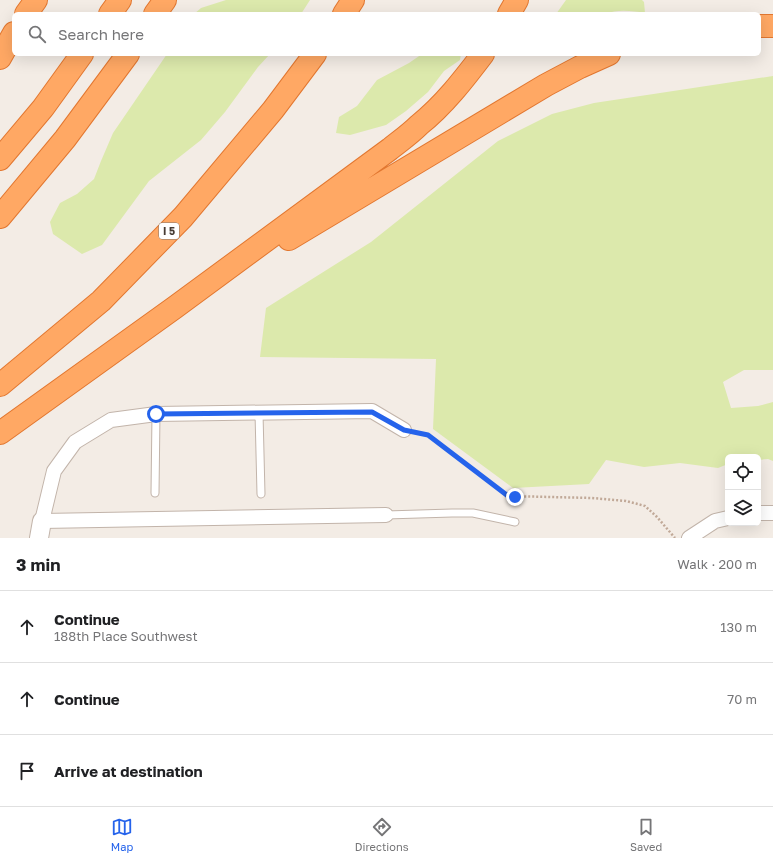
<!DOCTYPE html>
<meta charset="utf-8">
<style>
body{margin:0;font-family:"Golos Text",sans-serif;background:#f2f2f2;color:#202124}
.controls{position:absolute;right:12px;bottom:12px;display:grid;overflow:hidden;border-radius:6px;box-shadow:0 4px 16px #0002}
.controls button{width:36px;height:36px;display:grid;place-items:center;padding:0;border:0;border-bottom:1px solid #e0e0e0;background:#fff;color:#202124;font:20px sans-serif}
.stop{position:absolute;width:12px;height:12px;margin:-9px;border:3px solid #2563eb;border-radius:50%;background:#fff}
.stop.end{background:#2563eb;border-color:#fff;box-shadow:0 1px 4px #0008}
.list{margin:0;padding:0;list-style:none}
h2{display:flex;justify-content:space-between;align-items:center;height:52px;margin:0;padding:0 16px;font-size:17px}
h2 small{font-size:13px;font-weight:400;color:#757577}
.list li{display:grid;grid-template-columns:26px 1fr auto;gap:12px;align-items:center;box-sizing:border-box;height:72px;padding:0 16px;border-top:1px solid #e0e0e0}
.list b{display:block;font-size:15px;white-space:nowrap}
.list p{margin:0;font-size:13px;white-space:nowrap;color:#757577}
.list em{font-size:13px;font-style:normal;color:#757577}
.icon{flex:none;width:22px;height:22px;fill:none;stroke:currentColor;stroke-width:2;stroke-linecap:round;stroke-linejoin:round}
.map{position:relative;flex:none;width:773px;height:538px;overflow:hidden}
.search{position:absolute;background:#fff;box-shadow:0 4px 16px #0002;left:12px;right:12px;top:12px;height:44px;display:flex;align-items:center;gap:10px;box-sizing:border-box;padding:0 14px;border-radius:6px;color:#757577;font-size:15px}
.sheet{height:268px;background:#fff}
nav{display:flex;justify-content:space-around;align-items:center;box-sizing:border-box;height:56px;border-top:1px solid #e0e0e0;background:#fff;font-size:11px;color:#757577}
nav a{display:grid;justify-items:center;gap:2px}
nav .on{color:#2563eb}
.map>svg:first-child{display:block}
</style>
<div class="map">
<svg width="773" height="538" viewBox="0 0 773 538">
<rect width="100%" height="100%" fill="#f3ece5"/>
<path fill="#dce9ac" d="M226,0H310L301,14H194L201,8Z
M566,0H642L644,2L645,13C632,11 618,9 605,14H556Z
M167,54H270L258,67L225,112L201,140L149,181L102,245L82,254L53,234L50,222L60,203L77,194L94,179L101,161L113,133Z
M422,54H461L460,60L444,71L428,92L406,111L386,125L350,135L336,133L339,117L357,106L377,80L409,63Z
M773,76V370H744L723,382L731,408L758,406L773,402V461L768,459L758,460V457H728V464L718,468L680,463L644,467L606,460L589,484L513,488L433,429L436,359L260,357L266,308L371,242L498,141L552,114L594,103Z"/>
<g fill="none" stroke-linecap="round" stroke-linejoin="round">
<defs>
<path id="service" d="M259,413L261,494
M155,493L156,414
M386,515L452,513H473L515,522"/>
<path id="minor" d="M758,513H773
M386,515L42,521L54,471L75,442L111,420L156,414L372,411L404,430
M689,538L715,521L728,518"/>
<path id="tertiary" d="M39,538L42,521"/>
<path id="motorway" d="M26,14L36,0
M110,14L120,0
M155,14L165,0
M344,14L353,0
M509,14L517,0
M759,26H773
M0,58L14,33
M0,159L43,108L82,54
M0,217L65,139L128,54
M289,239L546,85L580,67L609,54
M0,385L101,301L183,217L273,110L315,54
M0,433L174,308L390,149C400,141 410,134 419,125C444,105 464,79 483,54"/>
</defs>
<use href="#service" stroke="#c2b4aa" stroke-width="9"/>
<use href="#minor" stroke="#c2b4aa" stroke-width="16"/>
<use href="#tertiary" stroke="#c2b4aa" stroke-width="20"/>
<use href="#motorway" stroke="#e27730" stroke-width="24"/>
<path stroke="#c1a998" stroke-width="2.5" stroke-dasharray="2 2" stroke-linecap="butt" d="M417,433L428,435L508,496L592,498L626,501L645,506L657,517L675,538"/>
<use href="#service" stroke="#fff" stroke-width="7"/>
<use href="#minor" stroke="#fff" stroke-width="14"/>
<use href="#tertiary" stroke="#fff" stroke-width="18"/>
<use href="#motorway" stroke="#ffa864" stroke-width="22"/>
</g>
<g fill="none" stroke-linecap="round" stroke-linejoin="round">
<path stroke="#2563eb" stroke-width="5" d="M156,414L372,412L404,430L428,435L508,496L515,497"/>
</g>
<g text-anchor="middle" stroke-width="3.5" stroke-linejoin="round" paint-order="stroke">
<rect fill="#fff" stroke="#7e7671" stroke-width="1" x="159" y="223" width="20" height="16" rx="3"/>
<g font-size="10" font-weight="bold" fill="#463b34">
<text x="169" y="235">I 5</text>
</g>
</g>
</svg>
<div class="controls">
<button><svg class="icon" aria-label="locate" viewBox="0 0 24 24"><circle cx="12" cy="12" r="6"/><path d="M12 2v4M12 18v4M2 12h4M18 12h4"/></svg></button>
<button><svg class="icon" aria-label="layers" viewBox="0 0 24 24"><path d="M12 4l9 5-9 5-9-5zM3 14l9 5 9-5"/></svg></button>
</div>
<div class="stop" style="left:156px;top:414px"></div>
<div class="stop end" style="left:515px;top:497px"></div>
<div class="search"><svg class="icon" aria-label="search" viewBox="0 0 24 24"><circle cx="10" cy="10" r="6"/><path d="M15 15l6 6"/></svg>Search here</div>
</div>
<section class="sheet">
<h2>3 min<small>Walk · 200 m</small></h2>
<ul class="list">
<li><svg class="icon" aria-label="ahead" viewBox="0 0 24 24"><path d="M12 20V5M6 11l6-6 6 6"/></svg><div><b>Continue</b><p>188th Place Southwest</p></div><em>130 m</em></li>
<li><svg class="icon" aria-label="ahead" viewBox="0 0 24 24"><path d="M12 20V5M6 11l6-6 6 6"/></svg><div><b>Continue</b></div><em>70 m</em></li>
<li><svg class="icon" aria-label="arrive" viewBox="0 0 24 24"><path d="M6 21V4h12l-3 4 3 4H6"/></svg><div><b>Arrive at destination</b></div></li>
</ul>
</section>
<nav>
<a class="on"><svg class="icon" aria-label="map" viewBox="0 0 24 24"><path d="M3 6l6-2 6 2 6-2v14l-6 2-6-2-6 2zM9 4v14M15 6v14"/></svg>Map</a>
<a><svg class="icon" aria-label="directions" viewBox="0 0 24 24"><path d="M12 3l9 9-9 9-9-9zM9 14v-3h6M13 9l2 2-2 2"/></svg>Directions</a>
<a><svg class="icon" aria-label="saved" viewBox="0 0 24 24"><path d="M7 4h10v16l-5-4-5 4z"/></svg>Saved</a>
</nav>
